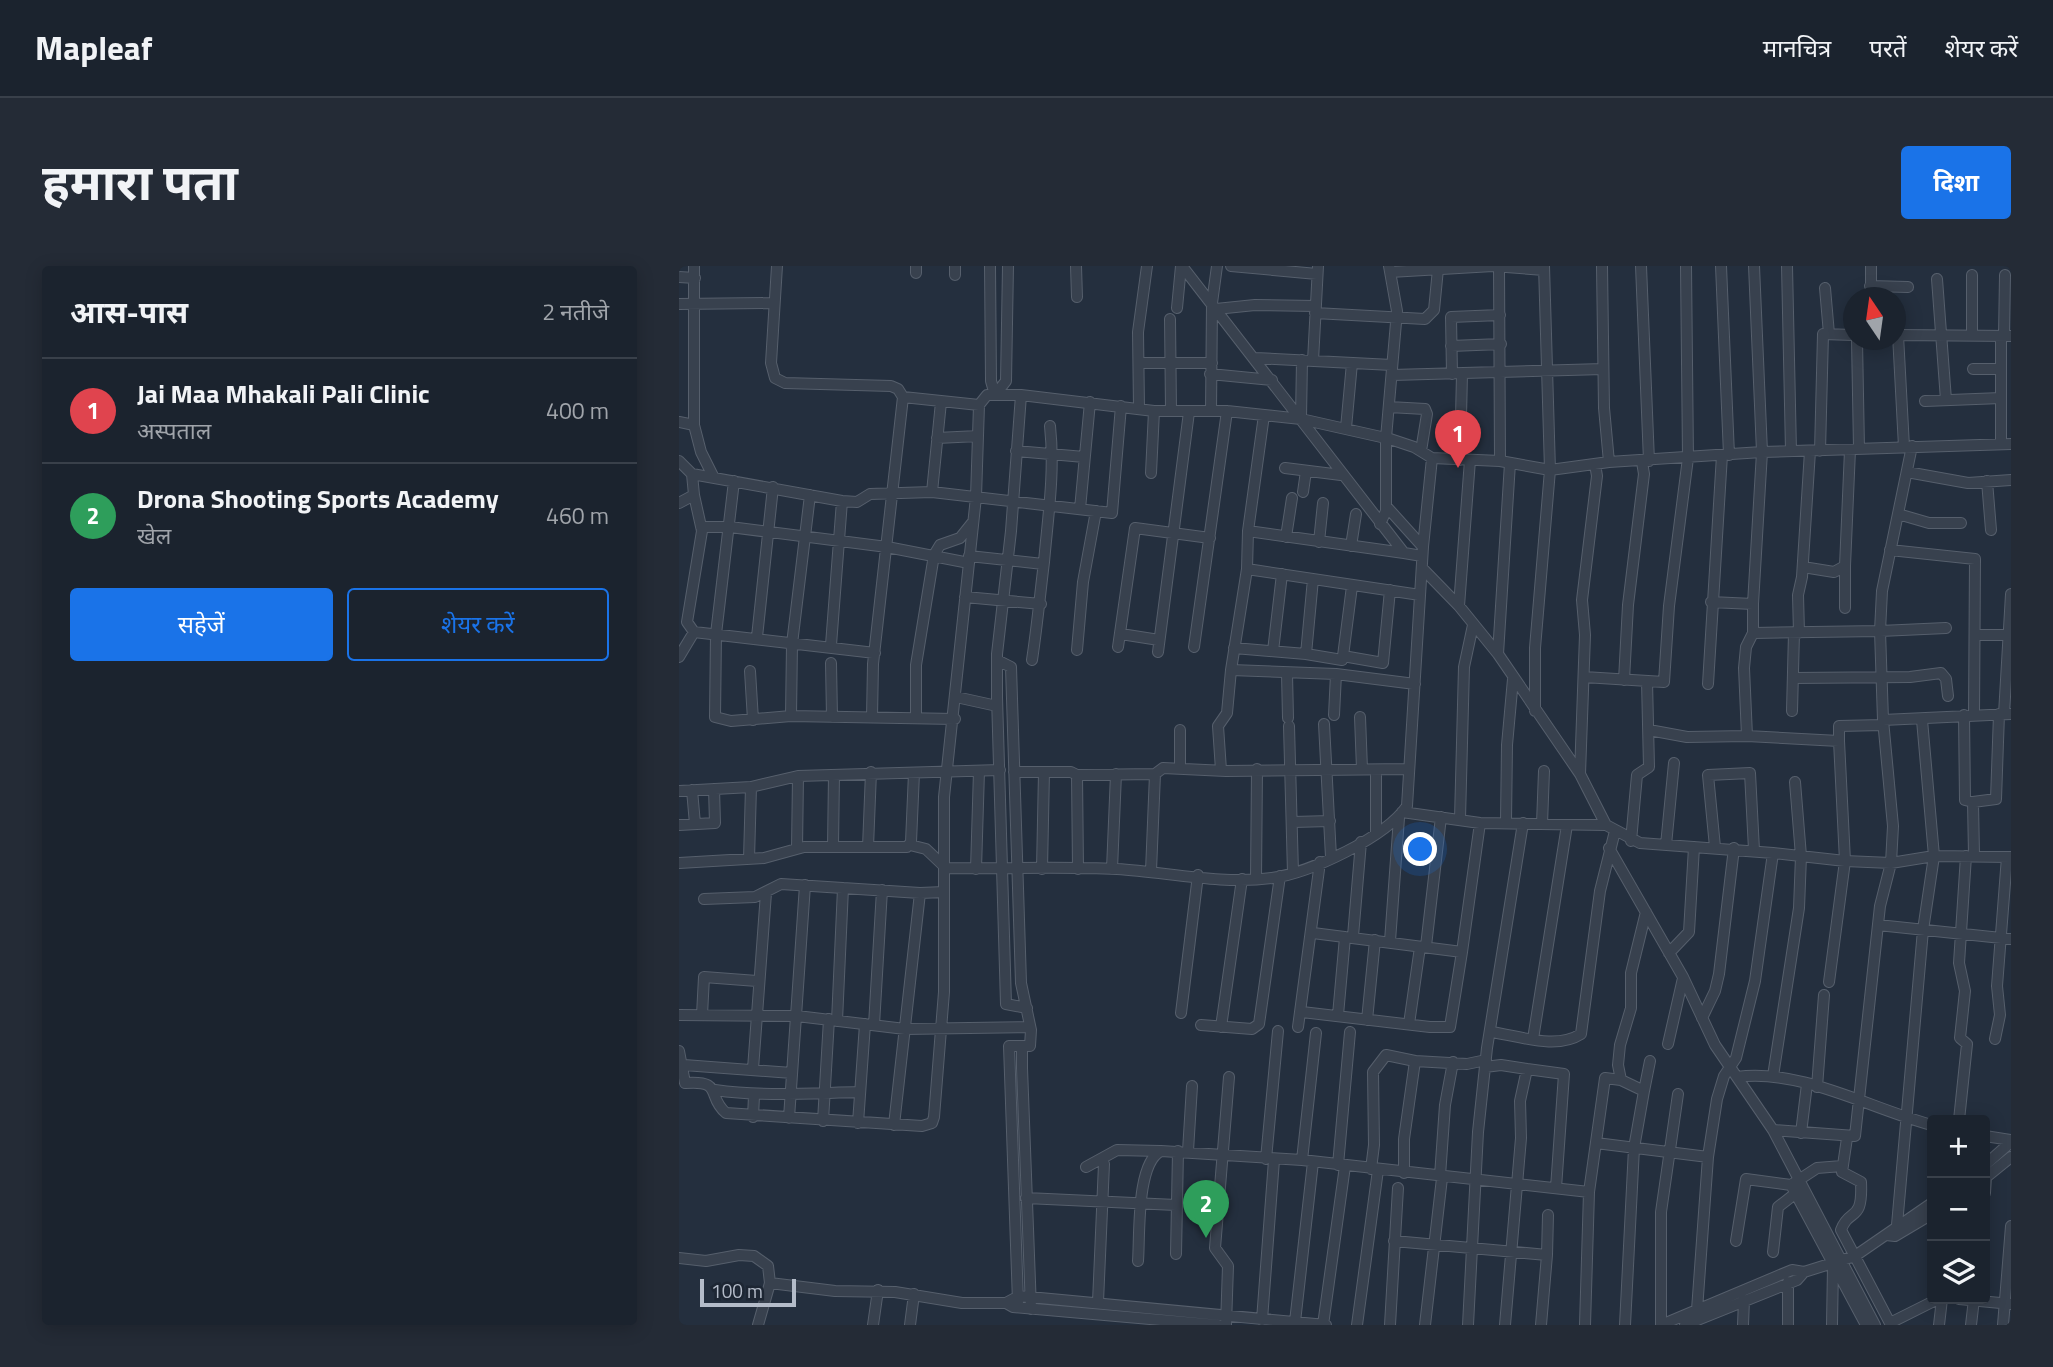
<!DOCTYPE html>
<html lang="hi">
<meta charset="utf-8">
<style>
body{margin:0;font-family:"Titillium Web","Noto Sans Devanagari",sans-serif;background:#242b36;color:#f1f3f6}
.controls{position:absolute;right:21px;bottom:21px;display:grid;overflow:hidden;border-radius:7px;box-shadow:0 4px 18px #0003}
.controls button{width:63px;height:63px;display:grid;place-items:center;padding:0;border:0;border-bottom:2px solid #39404a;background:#1b232e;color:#f1f3f6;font:35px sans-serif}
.compass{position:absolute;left:1164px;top:21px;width:63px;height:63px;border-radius:50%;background:#1b232e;box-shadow:0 4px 18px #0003;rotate:347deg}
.scale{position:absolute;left:21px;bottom:18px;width:96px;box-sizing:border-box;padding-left:7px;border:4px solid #b4bcc9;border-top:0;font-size:19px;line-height:24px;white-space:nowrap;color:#b4bcc9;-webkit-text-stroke:5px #1d2633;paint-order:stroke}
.you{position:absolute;left:742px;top:584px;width:24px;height:24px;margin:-18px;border:5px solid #fff;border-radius:50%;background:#1a73e8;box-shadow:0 0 0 10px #1a73e833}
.badge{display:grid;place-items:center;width:46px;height:46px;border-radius:50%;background:#1a73e8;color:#fff;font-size:23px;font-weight:700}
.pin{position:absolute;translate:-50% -58px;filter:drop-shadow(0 2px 4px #0008)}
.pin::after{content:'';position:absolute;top:37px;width:24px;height:21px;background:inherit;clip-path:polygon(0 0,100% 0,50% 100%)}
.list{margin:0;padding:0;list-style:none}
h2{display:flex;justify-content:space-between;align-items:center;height:91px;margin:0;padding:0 28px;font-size:30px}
h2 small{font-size:23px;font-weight:400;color:#a0a4aa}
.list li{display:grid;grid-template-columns:46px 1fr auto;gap:21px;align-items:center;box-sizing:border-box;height:105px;padding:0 28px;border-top:2px solid #39404a}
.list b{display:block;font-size:26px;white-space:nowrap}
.list p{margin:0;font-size:23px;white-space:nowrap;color:#a0a4aa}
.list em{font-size:23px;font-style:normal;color:#a0a4aa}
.actions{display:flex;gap:14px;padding:21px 28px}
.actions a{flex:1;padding:16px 0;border:2px solid #1a73e8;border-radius:7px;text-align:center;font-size:24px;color:#1a73e8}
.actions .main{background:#1a73e8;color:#fff}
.icon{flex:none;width:38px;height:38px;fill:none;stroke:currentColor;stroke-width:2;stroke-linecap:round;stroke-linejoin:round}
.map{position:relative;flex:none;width:1332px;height:1059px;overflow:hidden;border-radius:7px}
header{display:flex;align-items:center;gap:42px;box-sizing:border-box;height:98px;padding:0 35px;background:#1b232e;border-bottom:2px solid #39404a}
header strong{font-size:33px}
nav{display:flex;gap:38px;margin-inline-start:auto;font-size:24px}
.intro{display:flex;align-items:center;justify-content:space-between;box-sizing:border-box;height:168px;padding:0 42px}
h1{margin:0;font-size:49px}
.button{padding:18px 32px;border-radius:7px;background:#1a73e8;color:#fff;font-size:24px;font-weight:700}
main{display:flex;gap:42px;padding:0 42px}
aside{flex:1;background:#1b232e;border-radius:7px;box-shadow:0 4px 18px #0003}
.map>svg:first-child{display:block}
</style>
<header>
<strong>Mapleaf</strong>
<nav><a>मानचित्र</a><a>परतें</a><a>शेयर करें</a></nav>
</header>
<div class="intro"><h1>हमारा पता</h1><a class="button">दिशा</a></div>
<main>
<aside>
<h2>आस-पास<small>2 नतीजे</small></h2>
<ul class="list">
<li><span class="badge" style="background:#e0444e">1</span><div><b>Jai Maa Mhakali Pali Clinic</b><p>अस्पताल</p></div><em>400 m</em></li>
<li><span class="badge" style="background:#2e9e5b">2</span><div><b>Drona Shooting Sports Academy</b><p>खेल</p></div><em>460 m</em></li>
</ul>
<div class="actions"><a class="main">सहेजें</a><a>शेयर करें</a></div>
</aside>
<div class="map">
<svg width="1332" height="1059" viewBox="0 0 1332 1059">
<rect width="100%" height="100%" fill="#242f3e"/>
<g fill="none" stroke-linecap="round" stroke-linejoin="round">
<defs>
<path id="minor" d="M15,0V159L22,186L34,210
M98,0L92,97L96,112L106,117L212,120L219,123L224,131L194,398L193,451
M276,0V9
M311,0L312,115L316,129L327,115L329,0
M397,0L398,31
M503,0L725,287L743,290
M552,0L638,8
M923,0L925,142L930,196
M962,0L970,195
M1042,0L1050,189
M1108,0L1112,185
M820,1L821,195
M711,6L814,0L865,4
M237,7V0
M0,11L16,12
M1258,13L1267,134
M1191,20L1229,21
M1146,22L1150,68
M1192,32V0
M0,38L95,37
M498,42L502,0
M537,43L576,39L636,40
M636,47L746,53L755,44L759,3
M491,53L492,144
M1216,69L1332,70
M1219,69L1225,181
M1293,70V9
M1325,70L1326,9
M1322,71V178
M1178,74L1180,183
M772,80L822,78
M576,92L713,99
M634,95L639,0
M461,97H533
M1294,103H1322
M531,108L593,114
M773,108L772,51L821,49
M713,109L924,103
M342,129L332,265L318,388V431L327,738L348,742
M224,131L300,139L308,129H342L475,145H548L622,153L711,173L735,181L753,192L821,195L871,204L930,196L1083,186L1332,178
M1246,135L1322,132
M710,141L746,143L748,148L742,185
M460,142L459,66L468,0
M532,145L533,37L538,0
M585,149L569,265L568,303L552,404L657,408L736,418
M622,152L623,94
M0,156L15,159
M667,162L673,97
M258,172L299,170
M1233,180L1203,325L1201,365L1267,362
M337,185L405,191
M1141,185L1144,68L1174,69
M781,194L783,108
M0,195L13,208L163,235L178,236L191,228L253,226L433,247L442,140
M606,202L662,209
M1228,206L1289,217L1332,214
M472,207L475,145
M55,215L37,368L36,451L52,455L112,450
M1308,215L1312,264
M253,226L262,136
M624,226L627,205
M15,229L23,265L8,356L15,366L196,387
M131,229L113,378L112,450L276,453
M0,237L15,229L13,208
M707,240L744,281
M401,243L411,136
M1219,248L1250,257H1282
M701,258L707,245V172L718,45L710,0
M22,261H51L208,281L290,297
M569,265L725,287
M607,271L613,232
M640,276L644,237
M672,280L677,248
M1211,284L1296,293L1295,448
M290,290L364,298
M1166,300V342
M1124,301L1155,306L1166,300L1171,184
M568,303L741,329
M744,303L780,340L819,388L901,508L927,559L961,577L1094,587L1076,715L1057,792L1045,810L1038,833L1029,891L917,877
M673,320L664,390L704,397L711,324
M286,331L362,338
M1074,338L1083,186L1075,0
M780,340L791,194
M1074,367L1201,365L1204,454L1214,560L1212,597L1201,640L1176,870L1094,864
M1120,367L1119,329L1123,311L1131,185
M442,368L480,374
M1297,369H1328
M78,371L94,221
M152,379L163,235
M439,381L456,262L531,272
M515,381L548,145
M555,382L627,388L634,313
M398,384L404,316L417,245
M594,385L603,308
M479,386L510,146
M627,388L663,394L664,390
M819,388L831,197
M0,391L15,366
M318,394L332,401L342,717L352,764L351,780H343V802L352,1043
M353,394C358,361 361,329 365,296C369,250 376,206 371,160
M152,397L153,451
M71,405L74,454
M608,408L609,452
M905,411L985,416L990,340L1009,192L1007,0
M1114,412L1231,411L1262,407L1267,413L1269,430
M945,414L949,339L965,208L963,196
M1029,418L1043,189
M277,431L318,440
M856,445V382L871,204L865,0
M1113,445L1115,367
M1325,448L1332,328
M655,449L657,408
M1285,449L1286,534L1294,536L1295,589
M237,451V399L255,289L261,279L281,272L293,257
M681,451L683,503
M1204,454L1332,448
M645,458L652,591
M610,460L614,607
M501,464V502
M970,464L1008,471L1068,470L1065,402L1067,381L1074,367V338L1032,336
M1068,470L1160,475L1166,595L1150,716
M1160,475V460L1204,459
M542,504L539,460L548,447L552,404
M335,506H392L398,509L399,603
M901,508L906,369L903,334L918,210L916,198
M398,509L476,508L484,502L547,505L729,503
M13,524L16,558
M0,525L72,521L119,510L321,504
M1294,536L1317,533L1320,448
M723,546L801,557L927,559
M781,553L785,401L794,359
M827,555L828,479L834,413
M614,556L651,555
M863,558L865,505
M0,559L36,557L35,523
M697,567V505
M952,575L958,509L970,501L968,415
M231,579L247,583L267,602C324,603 381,600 438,603C488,606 543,619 593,612C631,607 707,571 728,540L744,281L753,192
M987,579L995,497
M154,581L155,509
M189,581L192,506
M1036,581L1029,509L1071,507L1075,584
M930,582L1004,711L1036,779L1094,864L1196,1059
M118,583L119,510
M1094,587L1166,595L1212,597L1255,590L1332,591
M70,593L72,521
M0,597L85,592L125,581H228L232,576L235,507
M297,603L300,505
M363,603L365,506
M433,603L437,508
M472,605L476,508
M577,613L578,503
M25,633L76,631L102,618L241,627L265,626
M1199,659L1332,673
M634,667L783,686L801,557
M674,670L682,576
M711,675L720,552
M747,680L762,551
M990,687L1010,666L1015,581
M623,746L751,761H771L783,686
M502,747L519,609
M0,749L118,750L226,763L351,761
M23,749L25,711L78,715
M659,749L666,671
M1023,752L1036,725L1040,708L1055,582
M688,754L696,674
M158,755L164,622
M730,758L741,681
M195,759L203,624
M522,759L573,763L580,758L601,610
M542,761L563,613
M619,761L641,596
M812,766C841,770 877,784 902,768L921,625L936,565
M854,773L888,559
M1316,773L1321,749L1318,720L1328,591
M989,778L1004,712
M0,785L6,817C45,814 27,830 47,847L243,860L253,857L255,851L265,726V531L297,231L300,139
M5,799L113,807
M806,801L822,799L848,803
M74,803L87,627
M1094,810L1120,642L1122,590L1116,516
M1058,811C1121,802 1192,843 1253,859
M942,814L939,799L941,779L952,742V707L967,646
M1138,821L1145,729
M36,824C84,831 133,827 181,826
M74,851L75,830
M110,852L126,619
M1280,854L1288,778L1281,772L1286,725L1280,697L1287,590
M144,855L150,753
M179,857L186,758
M215,859L241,627
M1122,867L1128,818
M1306,870L1332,874
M1168,872L1163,906L1182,916C1184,958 1170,941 1162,964L1212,1059
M509,885L513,820
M587,893L599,765
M623,894L637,767
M659,899L671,766
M1306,899L1332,876
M407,901L438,884L481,885
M692,903L695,879L694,806L707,789L736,795
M725,907V873L736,795L788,798L807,794
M761,910L766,839L774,796
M1306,912L1332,891
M1112,919L1187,1059
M1306,927L1307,911
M347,932L497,939
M1218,959L1244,664L1255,590L1243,454
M1207,969L1216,970L1253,948
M715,975L868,989L862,1059
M1057,975L1067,913L1112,919L1138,902L1163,900
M1094,986L1099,941L1117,927
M497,988L499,885
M868,989L869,949
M0,992L27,995L60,989L75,990L89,1000L91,1017L156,1025L216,1026L283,1037H327L334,1041L539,1059
M459,995C461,970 457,897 482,885L623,894L910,926L926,812L942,814L965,825L971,795
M1280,1033L1332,1038
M339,1036L330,780H343
M419,1036L425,898
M327,1037L340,1030L647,1059
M1018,1044L1029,891
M583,1054L595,894
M616,1056L634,896
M1211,1057L1259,1033
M79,1059L91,1017
M194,1059L199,1024
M231,1059L235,1028
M547,1059L549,1000L536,982L550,811
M644,1059L666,900
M678,1059L699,904
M711,1059L719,922
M746,1059L763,912
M789,1059L799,866L808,782L844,557
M826,1059L842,872L841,835L848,803L885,808L877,922
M906,1059L910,926
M946,1059L955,882L965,825
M982,1059L1113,1004L1125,1006L1176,990L1253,937
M982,1059V946L999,828
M1006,1059L1118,1014L1125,1006
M1064,1059L1065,1034
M1109,1059V1016
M1153,1059L1154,1000
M1260,1059L1263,1033
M1292,1059L1295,1033
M1324,1059L1332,960"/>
</defs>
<use href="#minor" stroke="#565f6c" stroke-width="12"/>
<use href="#minor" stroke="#38414e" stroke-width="10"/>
</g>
</svg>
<div class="controls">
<button>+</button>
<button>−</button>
<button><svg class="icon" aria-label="layers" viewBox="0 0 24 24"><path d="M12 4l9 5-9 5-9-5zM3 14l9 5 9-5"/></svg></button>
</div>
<svg class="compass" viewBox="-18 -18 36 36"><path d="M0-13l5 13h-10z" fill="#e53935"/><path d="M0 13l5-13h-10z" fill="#a0a4aa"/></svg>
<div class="scale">100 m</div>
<div class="you"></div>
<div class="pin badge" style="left:779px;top:202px;background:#e0444e">1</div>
<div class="pin badge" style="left:527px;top:972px;background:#2e9e5b">2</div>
</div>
</main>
